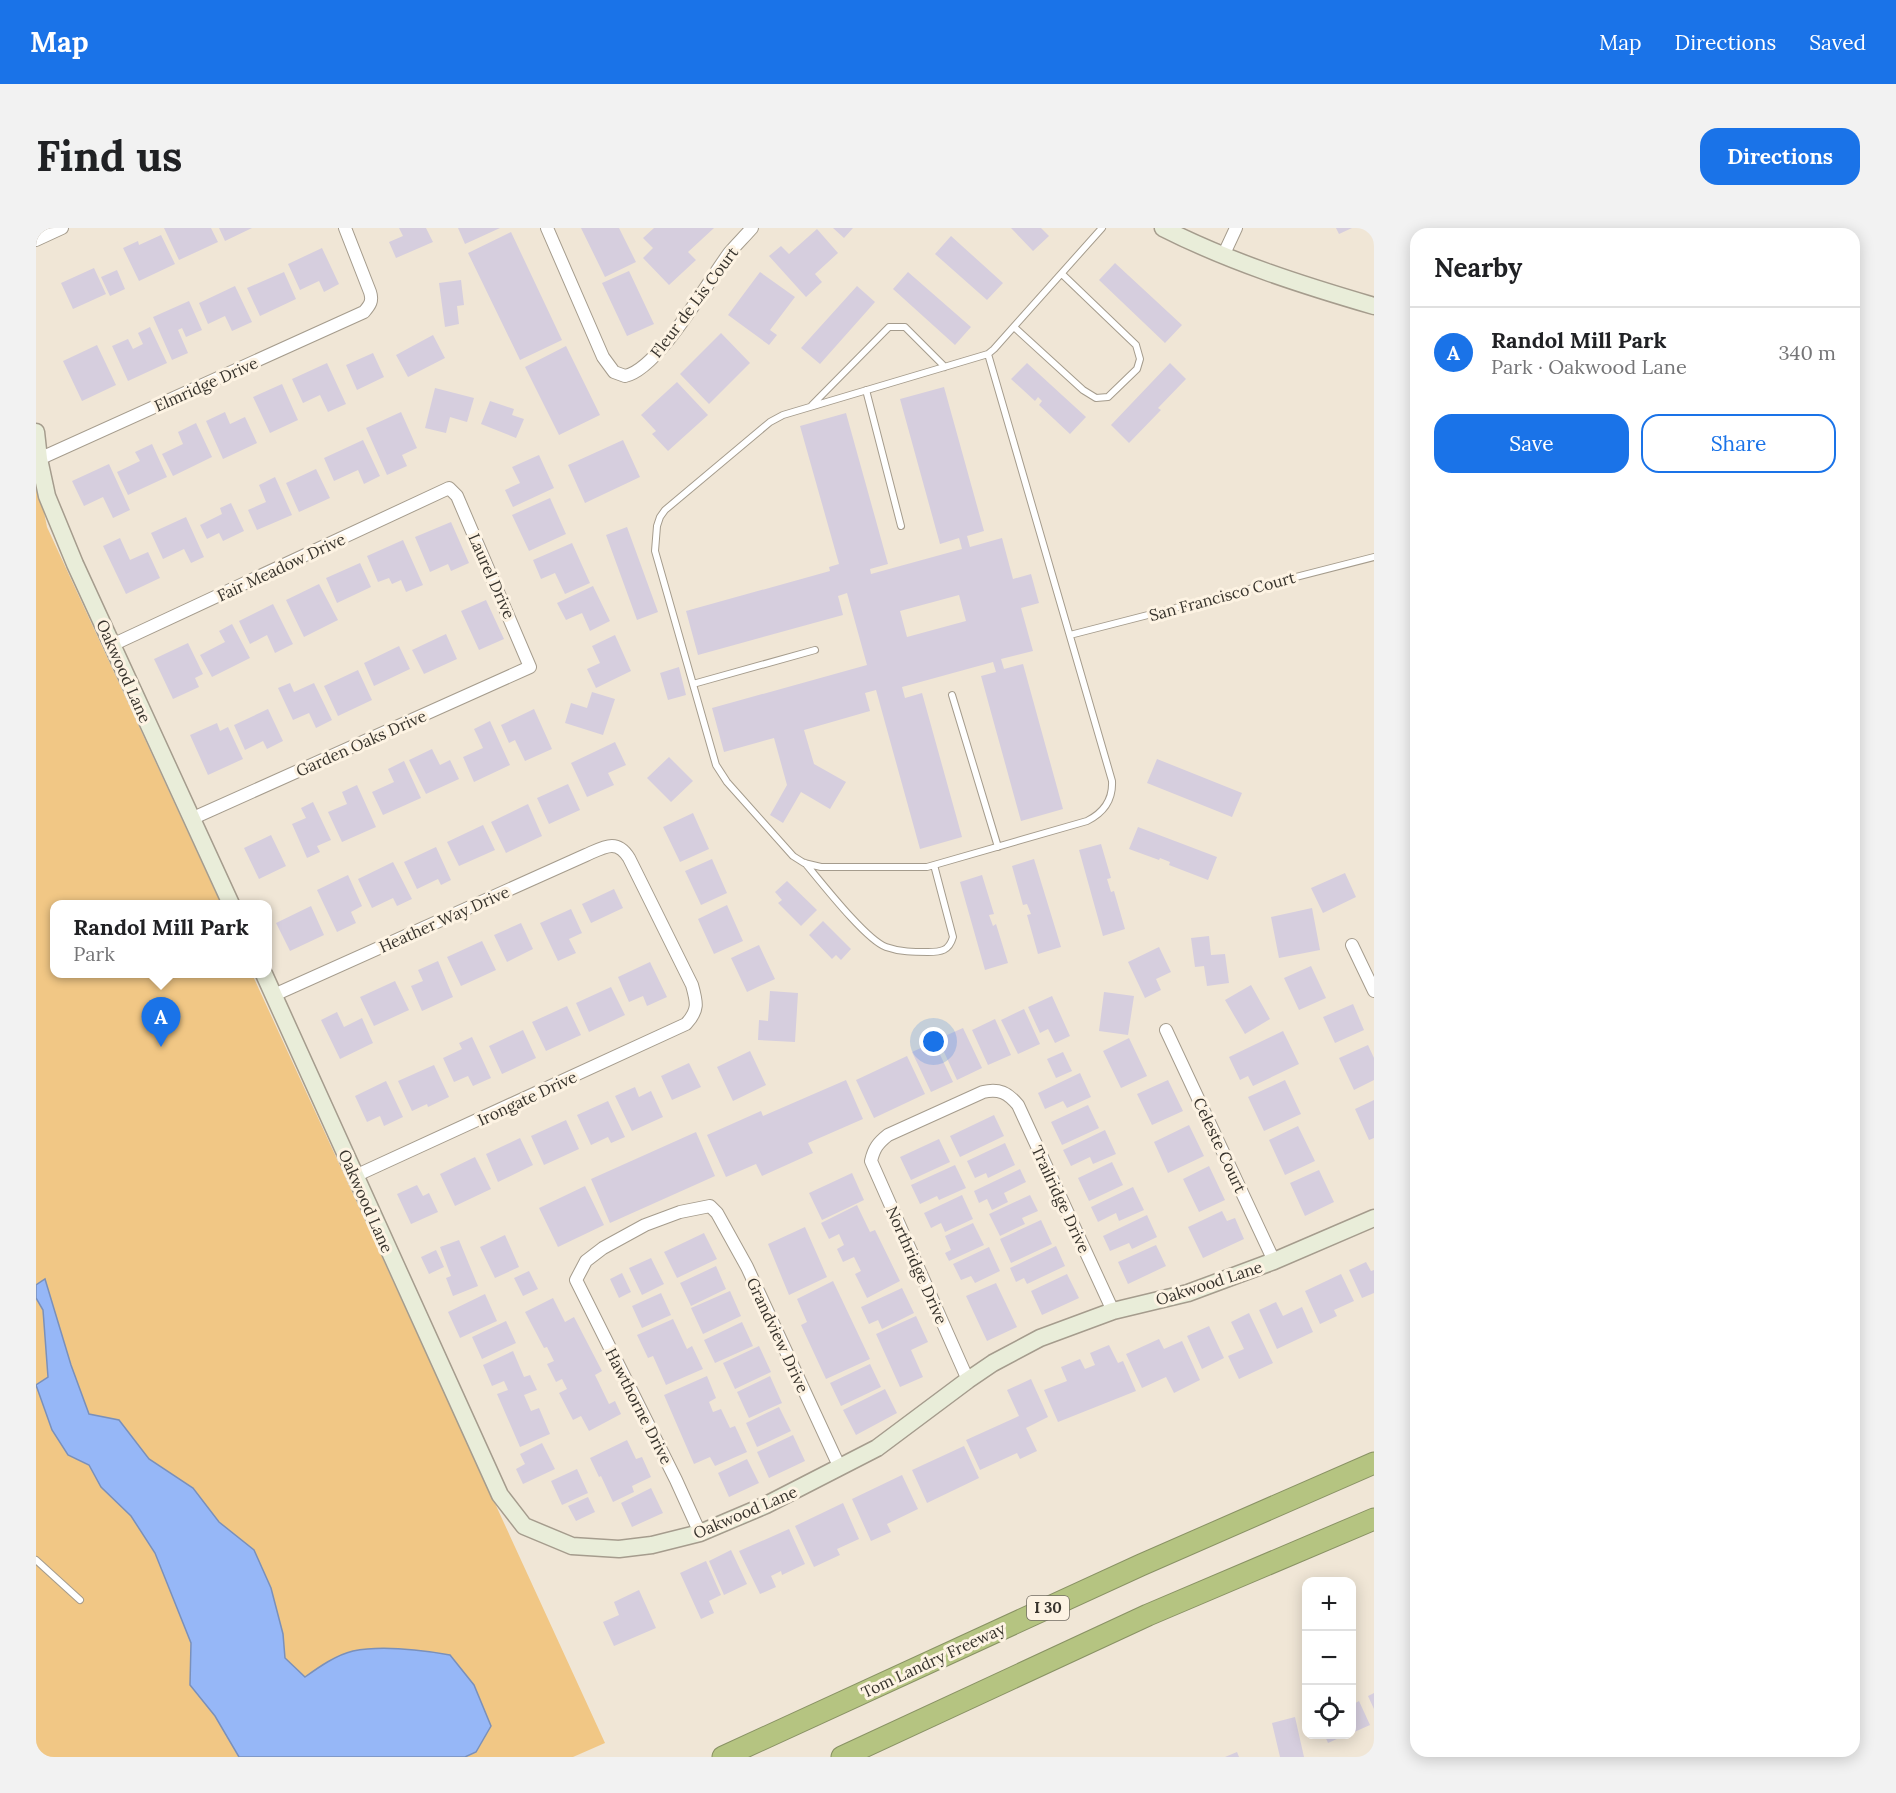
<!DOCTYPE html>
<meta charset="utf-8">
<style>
body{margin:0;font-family:Lora,serif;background:#f2f2f2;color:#202124}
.controls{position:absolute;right:18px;bottom:18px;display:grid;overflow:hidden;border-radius:12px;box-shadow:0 3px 15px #0003}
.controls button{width:54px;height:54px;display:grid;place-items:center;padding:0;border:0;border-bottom:2px solid #e0e0e0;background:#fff;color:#202124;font:30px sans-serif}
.you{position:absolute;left:898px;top:814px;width:21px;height:21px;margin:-15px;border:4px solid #fff;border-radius:50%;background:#1a73e8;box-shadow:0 0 0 9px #1a73e833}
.badge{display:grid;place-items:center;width:39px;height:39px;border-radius:50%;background:#1a73e8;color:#fff;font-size:20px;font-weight:700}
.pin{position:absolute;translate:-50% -50px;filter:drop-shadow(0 2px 3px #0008)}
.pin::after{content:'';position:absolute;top:32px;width:21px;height:18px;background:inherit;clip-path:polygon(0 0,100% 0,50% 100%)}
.popup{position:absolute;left:14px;top:672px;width:222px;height:78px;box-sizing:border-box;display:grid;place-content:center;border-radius:12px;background:#fff;filter:drop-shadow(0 2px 4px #0005);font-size:20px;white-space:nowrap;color:#757577}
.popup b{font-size:22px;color:#202124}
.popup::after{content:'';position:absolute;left:50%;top:100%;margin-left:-12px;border:12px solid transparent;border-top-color:#fff}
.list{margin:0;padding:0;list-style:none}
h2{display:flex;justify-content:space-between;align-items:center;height:78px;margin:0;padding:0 24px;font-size:26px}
h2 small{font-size:20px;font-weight:400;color:#757577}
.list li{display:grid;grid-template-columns:39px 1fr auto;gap:18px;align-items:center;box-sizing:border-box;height:90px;padding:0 24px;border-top:2px solid #e0e0e0}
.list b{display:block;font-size:22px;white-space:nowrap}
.list p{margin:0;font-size:20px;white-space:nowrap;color:#757577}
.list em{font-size:20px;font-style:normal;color:#757577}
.actions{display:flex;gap:12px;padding:18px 24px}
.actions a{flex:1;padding:14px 0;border:2px solid #1a73e8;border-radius:18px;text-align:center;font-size:21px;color:#1a73e8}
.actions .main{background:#1a73e8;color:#fff}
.icon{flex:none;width:33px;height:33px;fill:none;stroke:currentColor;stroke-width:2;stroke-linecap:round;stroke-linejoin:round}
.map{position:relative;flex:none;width:1338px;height:1529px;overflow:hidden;border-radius:18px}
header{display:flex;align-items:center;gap:36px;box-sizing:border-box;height:84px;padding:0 30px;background:#1a73e8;color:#fff}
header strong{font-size:28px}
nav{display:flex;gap:33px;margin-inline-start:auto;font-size:21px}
.intro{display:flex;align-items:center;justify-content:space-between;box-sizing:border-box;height:144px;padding:0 36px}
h1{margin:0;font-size:42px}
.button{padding:15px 27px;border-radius:18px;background:#1a73e8;color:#fff;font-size:21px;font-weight:700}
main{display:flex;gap:36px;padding:0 36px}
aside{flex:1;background:#fff;border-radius:18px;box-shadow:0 3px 15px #0003}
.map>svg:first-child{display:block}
</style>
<header>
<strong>Map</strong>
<nav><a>Map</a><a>Directions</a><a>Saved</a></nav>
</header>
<div class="intro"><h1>Find us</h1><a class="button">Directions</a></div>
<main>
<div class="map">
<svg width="1338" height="1529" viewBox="0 0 1338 1529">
<rect width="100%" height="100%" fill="#f0e6d6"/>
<path fill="#f1c785" d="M0,244L11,299L185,676H18V746H216L569,1515L537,1529H0Z"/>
<path fill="#96b7f7" stroke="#7a90ba" stroke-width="1.5" d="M9,1051L35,1137L53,1186L83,1192L113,1231L157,1260L183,1294L218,1322L235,1360L247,1406L249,1430L269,1449C283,1439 300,1427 317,1423C347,1417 385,1422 414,1427L438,1457L455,1498L440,1524L429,1529H203L179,1488L154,1457L155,1415L119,1325L95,1288L65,1259L53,1237L32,1227L16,1202L0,1157L12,1149L7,1082L0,1070V1057Z"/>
<path fill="#d6cede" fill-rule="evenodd" d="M128,0H175L182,14L143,32Z
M183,0H216L189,13Z
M363,0H390L397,14L360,30L353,14L367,8Z
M422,0H464L429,16Z
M545,0H583L600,34L569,49Z
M618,0H678L652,24L660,32L633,57L607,30L617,20L607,10Z
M797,0H817L808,10Z
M975,0H1005L1013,8L997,23Z
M1300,0H1316L1303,6Z
M781,1L802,25L779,46L786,54L770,69L733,28L745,18L753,26Z
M475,4L526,112L484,132L432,25Z
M125,7L139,36L103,53L87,20L102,13L103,17Z
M915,8L967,55L951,72L899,26Z
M286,20L303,56L288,64L283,53L264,62L252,36Z
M1079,35L1146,97L1129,115L1063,52Z
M58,40L70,66L37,81L25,55Z
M81,42L89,61L74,68L65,49Z
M593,43L618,96L591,108L566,55Z
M248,44L260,71L224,88L211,60Z
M724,44L759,69L734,102L741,107L733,117L692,87Z
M872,44L935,99L919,117L857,61Z
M425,52L428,77L421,78L423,96L409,99L403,55Z
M199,58L216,94L196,103L189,88L172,96L163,75Z
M821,58L839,74L784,136L765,120Z
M153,73L166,102L150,109L146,100L142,102L152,125L136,132L117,89Z
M114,99L131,135L92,153L76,118L92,111L97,121L107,116L102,105Z
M685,105L714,135L673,176L644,146Z
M397,107L409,130L372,149L360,127Z
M61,117L80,157L46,173L27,133Z
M530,118L564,187L523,207L489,139Z
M337,125L348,149L321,162L310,137Z
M291,135L310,176L292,184L284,167L267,175L256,151Z
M991,135L1050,189L1034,206L1003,177L1006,173L1002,169L999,173L975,151Z
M1134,135L1150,151L1122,180L1125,182L1093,215L1075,197Z
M641,154L672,187L632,223L616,206L620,203L605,187Z
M246,156L262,192L234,205L217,169Z
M908,159L948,303L931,308L934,319L966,310L977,351L995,346L1003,375L985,380L997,423L965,431L968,441L987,436L1027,581L985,593L945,448L960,444L957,434L866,459L869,470L886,465L926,609L884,621L840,462L829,465L834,483L768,502L778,536L810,554L794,581L765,564L747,595L734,587L751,557L738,510L688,524L676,480L831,437L811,365L802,368L807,387L662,427L650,383L794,343L793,339L803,336L764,198L810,185L852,336L834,341L835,346L926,321L923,310L904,316L864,171ZM923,367L930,393L871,409L864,383Z
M399,160L438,170L431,194L414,189L410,205L389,200Z
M454,173L478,181L476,187L488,191L480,210L445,196Z
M189,184L194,196L209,189L221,215L187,231L170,193Z
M365,184L381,220L366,227L371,238L351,247L330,200Z
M160,195L176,229L137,248L126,226L147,216L142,204Z
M327,212L344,248L328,256L322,242L298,253L288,230Z
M587,212L604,249L549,275L532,237Z
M116,216L131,249L92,267L81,244L104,233L99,224Z
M503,227L518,260L477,279L469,262L484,255L476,239Z
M73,236L94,282L77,290L67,269L48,278L36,253Z
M280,241L294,270L263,284L250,255Z
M239,249L256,287L221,302L212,282L230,274L223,257Z
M514,270L530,306L493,323L476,287Z
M195,275L208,303L187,313L183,305L171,311L164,297L186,286L184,280Z
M150,289L168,329L155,335L148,321L127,331L115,305Z
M415,294L433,335L415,343L412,336L394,344L379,309Z
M591,299L622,384L601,392L570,307Z
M84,310L94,332L112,324L124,350L90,366L67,318Z
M367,312L387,357L370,364L365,352L356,356L353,350L342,354L331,328Z
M536,315L554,355L529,366L519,345L505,351L497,332Z
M324,335L335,359L301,375L290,350Z
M283,356L302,392L268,409L250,372Z
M557,358L574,393L554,403L546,385L530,392L521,375Z
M450,372L468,411L443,422L425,383Z
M237,376L257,416L239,425L231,407L214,416L203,393Z
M196,396L214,430L176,449L164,427L189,414L183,403Z
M410,406L421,431L388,446L376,422Z
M579,407L595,443L560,460L551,441L564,435L556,418Z
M152,415L167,446L159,450L163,459L137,471L118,431Z
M363,418L374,441L338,458L328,435Z
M643,439L650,467L632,472L624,445Z
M322,442L336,472L302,488L288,458Z
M254,455L258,464L278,455L296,492L280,500L273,485L257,492L242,460Z
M556,464L579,471L567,507L529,495L535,475L551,480Z
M232,481L247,513L231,521L227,513L209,522L198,497Z
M498,481L516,521L489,533L479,512L473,515L465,497Z
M454,493L474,537L438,554L427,529L447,520L438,501Z
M181,495L184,503L192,499L207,531L172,547L154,507Z
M579,514L590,537L572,545L578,557L551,569L535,535Z
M396,521L404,537L414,532L423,551L390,566L373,532Z
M633,529L657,553L635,574L611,550Z
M1121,531L1206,565L1196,589L1111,555Z
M368,533L385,570L347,587L336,564L358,554L352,541Z
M532,556L544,582L513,596L501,570Z
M321,557L340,599L306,614L292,584L311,576L306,564Z
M277,574L295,612L281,618L284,624L271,630L256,596L270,590L265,580Z
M492,576L506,608L470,625L455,594Z
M657,585L673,621L644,634L627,599Z
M447,597L459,622L423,638L411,614Z
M1102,599L1181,629L1172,652L1133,637L1134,634L1124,630L1123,632L1093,621Z
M235,607L250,638L223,651L208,620Z
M1065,616L1075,650L1071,651L1075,664L1078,663L1089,701L1067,708L1043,622Z
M400,619L415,652L405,657L402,651L381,661L368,634Z
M676,631L691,665L665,677L649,643Z
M998,631L1025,719L1002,726L991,687L995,686L991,676L987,677L976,638Z
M357,634L376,671L361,678L357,670L336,680L322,651Z
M1309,645L1320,669L1287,685L1275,660Z
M312,647L326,678L315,684L320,695L301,704L281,662Z
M946,647L958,686L953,687L957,698L960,696L972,735L949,742L924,654Z
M751,653L781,682L765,698L742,675L746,672L739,664Z
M578,661L587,680L555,695L546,676Z
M691,677L707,713L678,726L662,691Z
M275,678L288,707L254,723L240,695Z
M1276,680L1284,722L1243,730L1235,689Z
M535,681L546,705L533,711L540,725L522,733L504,695Z
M787,693L815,721L805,732L800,727L796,731L773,707Z
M485,695L497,721L471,734L458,707Z
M1173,708L1175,727L1189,726L1193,755L1171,758L1168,738L1159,739L1155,710Z
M446,713L460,742L425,758L411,729Z
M723,717L739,751L711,764L695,730Z
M1123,719L1135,744L1120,751L1125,762L1109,770L1092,734Z
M402,733L417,769L386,783L375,758L387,753L382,742Z
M614,734L631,769L611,778L607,768L593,774L582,749Z
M1275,738L1290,770L1263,782L1248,750Z
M359,753L373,782L338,798L324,769Z
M1215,757L1234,791L1209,806L1189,772Z
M575,759L589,787L553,804L540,775Z
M734,763L762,765L759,814L722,812L723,792L732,793Z
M1068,764L1098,768L1092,807L1063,803Z
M1016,768L1034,808L1019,815L1012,801L1004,805L992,779Z
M1317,776L1328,802L1299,815L1287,789Z
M531,778L545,807L510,823L496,794Z
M988,781L1004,816L982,826L965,792Z
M301,784L308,799L326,790L337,815L304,831L285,792Z
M959,791L975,827L952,837L936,802Z
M927,800L946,840L921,852L902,811Z
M487,802L500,830L466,846L453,818Z
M1247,803L1263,836L1217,858L1212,848L1204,852L1193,829Z
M436,809L455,850L437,858L432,848L418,854L407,830L426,821L423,815Z
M1093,810L1111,848L1085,860L1067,823Z
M898,814L917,854L895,864L876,824Z
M1332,817L1338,830V852L1318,862L1303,830Z
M714,823L730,857L697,873L681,839Z
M1027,824L1036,843L1020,850L1011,831Z
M871,828L889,866L838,890L820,852Z
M653,835L665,859L636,872L625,848Z
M398,837L413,869L392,879L391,876L376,883L362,853Z
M1044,845L1055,869L1031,880L1027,873L1009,881L1002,865Z
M810,852L827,891L772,915L777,925L726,948L720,936L690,949L671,907L725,883L727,888Z
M1132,852L1147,883L1116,897L1101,866Z
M1249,852L1265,886L1228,903L1212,869Z
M350,853L367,889L348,898L344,888L331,894L319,868Z
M599,859L603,869L615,863L627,889L596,903L579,868Z
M1338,872V910L1333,912L1319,881Z
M572,873L589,909L575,915L572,909L555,917L541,887Z
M1052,877L1063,900L1026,917L1015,894Z
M958,887L968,908L924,929L914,908Z
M530,892L543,921L508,937L495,908Z
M1153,897L1168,928L1132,945L1118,914Z
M1262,898L1279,933L1249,947L1233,912Z
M1069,902L1080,926L1057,936L1054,929L1035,938L1027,922Z
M660,904L679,948L574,995L555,951Z
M484,910L497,937L462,954L450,926Z
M903,911L914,934L875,952L864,929Z
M969,915L979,937L952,950L950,945L939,950L931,933Z
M439,929L455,961L419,978L404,946Z
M1076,934L1087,957L1053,973L1042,950Z
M919,937L930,960L903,972L901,968L884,976L875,957Z
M1173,938L1189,972L1163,984L1147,951Z
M984,941L990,954L968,965L972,974L956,982L951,971L943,975L938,963Z
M1283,942L1298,974L1269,988L1254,955Z
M816,945L828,972L786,992L773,965Z
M381,957L387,968L393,965L402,984L375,996L361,966Z
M549,958L568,997L522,1019L503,980Z
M1097,959L1108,982L1083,993L1080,985L1062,994L1055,979Z
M926,967L937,991L909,1004L905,995L895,1000L888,985Z
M994,967L1002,983L986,990L989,996L964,1008L953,986Z
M821,977L834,1004L839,1002L864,1053L831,1070L819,1046L825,1043L818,1029L807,1034L801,1021L808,1017L803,1006L793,1011L785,995Z
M1186,983L1191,993L1199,990L1208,1011L1167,1030L1152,999Z
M1111,987L1121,1009L1096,1021L1093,1015L1074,1023L1067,1008Z
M1005,992L1016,1016L975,1035L964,1011Z
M937,995L948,1017L913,1033L909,1025L915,1022L909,1008Z
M769,999L791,1049L753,1067L732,1016Z
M668,1005L681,1031L641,1050L628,1024Z
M469,1007L483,1039L459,1050L444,1019Z
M423,1012L442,1058L417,1068L410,1050L415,1048L404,1019Z
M1120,1017L1130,1038L1092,1056L1082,1034Z
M1020,1018L1029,1038L991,1056L988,1050L980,1054L974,1040Z
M953,1019L964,1043L939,1055L935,1048L925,1052L917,1036Z
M400,1022L408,1039L393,1046L385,1029Z
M615,1030L628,1056L606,1067L593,1040Z
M1330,1034L1335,1043L1338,1042V1065L1326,1070L1313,1042Z
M680,1038L690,1061L655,1078L644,1055Z
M493,1043L502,1061L487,1068L478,1050Z
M586,1045L595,1064L583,1070L574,1051Z
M1031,1046L1043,1070L1006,1087L995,1063Z
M1305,1046L1318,1073L1298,1082L1301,1088L1284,1096L1269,1063Z
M797,1053L834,1131L790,1151L765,1097L771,1094L761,1071Z
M960,1055L981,1099L951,1113L930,1068Z
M866,1060L878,1085L846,1101L842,1092L833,1096L825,1079Z
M694,1063L705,1088L667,1106L655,1080Z
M625,1065L635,1087L606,1100L596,1078Z
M449,1066L461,1093L424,1110L412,1084Z
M517,1070L529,1094L538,1089L566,1143L559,1147L573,1176L579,1173L585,1186L553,1203L545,1188L537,1192L523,1165L531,1161L526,1151L520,1154L511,1136L518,1133L511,1119L508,1120L489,1084Z
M1240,1074L1247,1088L1266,1079L1277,1104L1241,1121L1223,1082Z
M1213,1085L1237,1135L1203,1151L1192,1128L1208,1121L1195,1094Z
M880,1088L892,1114L875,1122L887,1149L864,1159L840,1106Z
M637,1091L651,1121L656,1118L667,1141L630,1157L617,1128L612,1130L601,1107Z
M470,1093L480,1115L446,1131L436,1109Z
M706,1094L717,1118L679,1135L668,1112Z
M1173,1098L1188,1130L1166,1141L1151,1108Z
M1123,1111L1128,1121L1146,1113L1164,1152L1138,1165L1130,1149L1106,1160L1090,1126Z
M1073,1117L1082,1135L1087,1133L1100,1163L1022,1194L1008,1162L1031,1153L1025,1139L1044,1131L1049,1141L1059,1137L1054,1125Z
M723,1118L735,1144L699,1161L687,1135Z
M477,1123L488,1149L494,1147L501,1162L488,1167L495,1183L503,1180L514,1206L484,1219L461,1166L472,1162L468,1153L456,1158L447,1137Z
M834,1136L845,1159L805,1178L794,1155Z
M671,1148L680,1170L673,1174L677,1184L685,1181L694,1200L699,1198L711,1224L679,1238L674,1229L658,1236L628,1167Z
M734,1148L746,1175L713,1190L701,1164Z
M995,1151L1012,1189L990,1200L1001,1223L984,1231L981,1225L944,1242L930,1212L983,1188L971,1162Z
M849,1161L861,1185L820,1207L807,1182Z
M743,1179L755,1203L721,1219L710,1195Z
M757,1207L769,1233L733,1250L721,1224Z
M591,1212L600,1231L606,1229L615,1249L596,1258L598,1264L577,1274L565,1248L563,1249L554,1230Z
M506,1215L519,1241L487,1256L480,1241L489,1236L484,1226Z
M928,1218L943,1250L891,1275L876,1242Z
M711,1231L723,1255L693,1269L682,1245Z
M541,1241L552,1265L526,1277L515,1253Z
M866,1247L882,1281L851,1296L855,1304L835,1313L816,1271Z
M615,1260L627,1285L596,1299L585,1275Z
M552,1269L559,1284L540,1293L532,1278Z
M807,1275L823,1311L801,1321L804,1327L778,1339L759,1298Z
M753,1301L769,1336L746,1347L745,1343L735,1348L740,1359L724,1366L703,1323Z
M695,1322L711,1356L688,1367L673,1333Z
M670,1333L685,1367L673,1373L678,1385L665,1391L644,1345Z
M603,1362L620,1400L578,1418L567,1394L583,1387L578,1374Z
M1338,1465V1481L1332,1468Z
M1323,1473L1334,1497L1316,1505V1477Z
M1259,1489L1268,1529H1244L1236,1495Z
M1288,1506H1312L1292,1515Z
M1201,1524L1203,1529H1189Z"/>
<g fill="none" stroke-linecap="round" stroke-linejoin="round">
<defs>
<path id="lane" d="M978,99L1047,162L1060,170L1072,169L1101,141L1104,131L1100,117L1026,46
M952,126L1076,553C1077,572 1067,585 1051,593L891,639H785L768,635L757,628L691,554L680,537L619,323L621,298L624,289L629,282L734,194L747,187L952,126L958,121L1066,0
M830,162L865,298
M776,177L853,99H869L909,139
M1034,407L1338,329
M657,456L779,422
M916,467L962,619
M769,635C785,654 830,712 850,719C864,724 878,724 892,724C905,724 913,723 917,709L898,637
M0,1332L44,1372"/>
<path id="street" d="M511,0L567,129L578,144L589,148C623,141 672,53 694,24C701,16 709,8 716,0
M0,12L26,0
M1187,28L1200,0
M3,231L328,84C334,77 337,73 334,64L309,0
M76,417L413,260L421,268L494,439L155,591
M1316,717L1338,763
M238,767L550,627C568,619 581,610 593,630L656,757C661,775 663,782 650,796L319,948
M1130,802L1238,1033
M932,1152L835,933C838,920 842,915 852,907L947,864C963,860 972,865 982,877L1077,1083
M664,1305L640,1252L540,1052L550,1033L567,1020L609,997L644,984L674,978L681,985L711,1039L804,1240"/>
<path id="secondary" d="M1127,0C1194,34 1266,57 1338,78
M0,204L3,231L11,268L39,336L195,676
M228,746L464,1267L488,1298L536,1318L583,1321L616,1317L664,1305L730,1277L841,1220L932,1152L957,1135L1004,1110L1077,1083L1152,1065L1238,1033L1338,990"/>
<path id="highway" d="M687,1529L1105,1337L1338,1235
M806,1529L1112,1387L1338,1291"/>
</defs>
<use href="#lane" stroke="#a59c8d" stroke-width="8"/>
<use href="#street" stroke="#a59c8d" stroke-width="14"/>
<use href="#secondary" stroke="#a59c8d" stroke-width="19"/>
<use href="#highway" stroke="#899264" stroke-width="23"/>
<use href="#lane" stroke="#fff" stroke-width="6"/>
<use href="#street" stroke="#fff" stroke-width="12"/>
<use href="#secondary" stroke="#e9edd9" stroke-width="16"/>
<use href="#highway" stroke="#b5c481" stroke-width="21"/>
</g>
<g text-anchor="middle" stroke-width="6" stroke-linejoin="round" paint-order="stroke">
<rect fill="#fdf3e3" stroke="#736d64" stroke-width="1.5" x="991" y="1368" width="42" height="24" rx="4.5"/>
<g font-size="15" font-weight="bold" fill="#38342d">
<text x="1012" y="1385">I 30</text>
</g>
<g font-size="16" fill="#38342d" stroke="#fdf3e3">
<text transform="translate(658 74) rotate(-53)" y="6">Fleur de Lis Court</text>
<text transform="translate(170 156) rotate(-24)" y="6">Elmridge Drive</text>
<text transform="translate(245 339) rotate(-25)" y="6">Fair Meadow Drive</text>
<text transform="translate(456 348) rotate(66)" y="6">Laurel Drive</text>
<text transform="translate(1186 368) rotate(-15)" y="6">San Francisco Court</text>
<text transform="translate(88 443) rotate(66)" y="6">Oakwood Lane</text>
<text transform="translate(325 515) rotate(-24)" y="6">Garden Oaks Drive</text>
<text transform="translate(408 691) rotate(-24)" y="6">Heather Way Drive</text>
<text transform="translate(491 870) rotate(-25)" y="6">Irongate Drive</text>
<text transform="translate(1184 917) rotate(65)" y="6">Celeste Court</text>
<text transform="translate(1025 971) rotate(65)" y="6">Trailridge Drive</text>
<text transform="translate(330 973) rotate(66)" y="6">Oakwood Lane</text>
<text transform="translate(881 1037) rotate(66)" y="6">Northridge Drive</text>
<text transform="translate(1173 1055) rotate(-18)" y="6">Oakwood Lane</text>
<text transform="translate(742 1107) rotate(65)" y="6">Grandview Drive</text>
<text transform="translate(603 1178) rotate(63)" y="6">Hawthorne Drive</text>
<text transform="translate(709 1284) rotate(-23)" y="6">Oakwood Lane</text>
<text transform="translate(897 1432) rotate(-25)" y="6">Tom Landry Freeway</text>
</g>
</g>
</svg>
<div class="controls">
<button>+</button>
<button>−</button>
<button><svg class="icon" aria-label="locate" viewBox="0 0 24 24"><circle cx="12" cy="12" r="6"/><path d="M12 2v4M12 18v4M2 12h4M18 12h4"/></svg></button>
</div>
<div class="you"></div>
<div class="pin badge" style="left:125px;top:819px">A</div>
<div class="popup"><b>Randol Mill Park</b>Park</div>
</div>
<aside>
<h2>Nearby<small></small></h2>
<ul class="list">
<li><span class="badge">A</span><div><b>Randol Mill Park</b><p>Park · Oakwood Lane</p></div><em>340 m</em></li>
</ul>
<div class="actions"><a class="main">Save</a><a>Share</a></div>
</aside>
</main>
